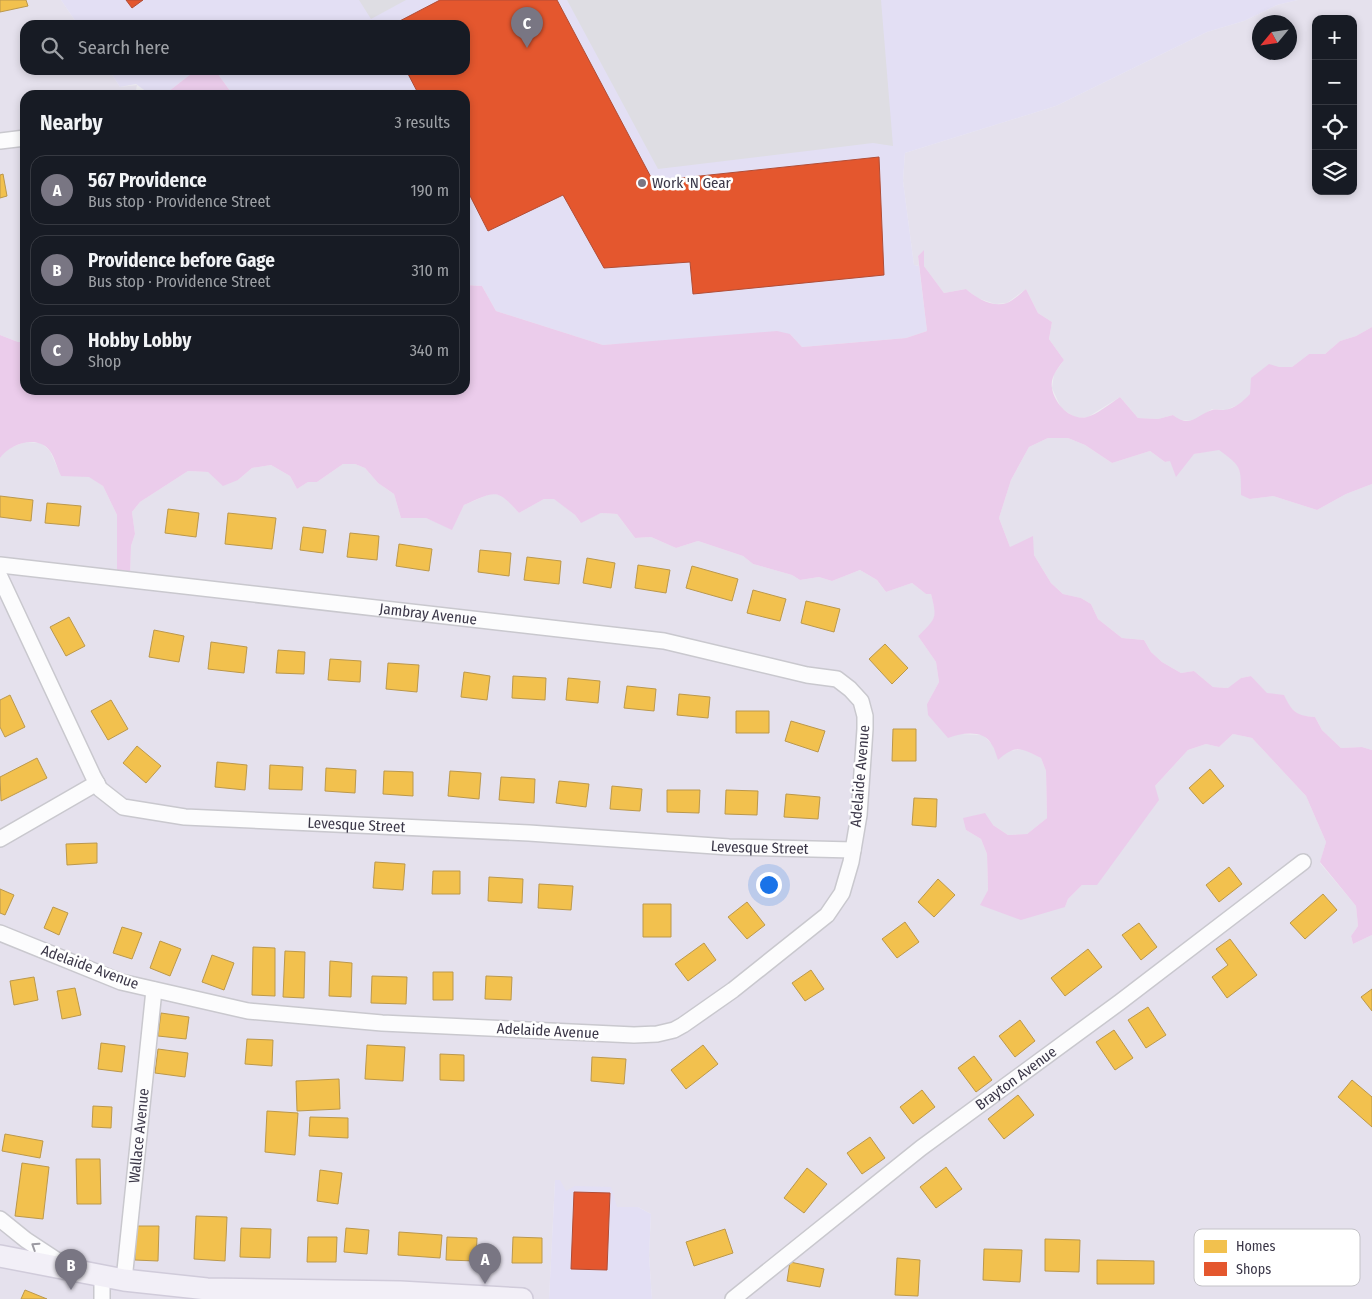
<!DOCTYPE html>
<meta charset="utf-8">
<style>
body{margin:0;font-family:"Fira Sans Condensed",sans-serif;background:#20242c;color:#f1f3f6}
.controls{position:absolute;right:15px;top:15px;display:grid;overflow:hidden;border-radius:10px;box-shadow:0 2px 8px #0003}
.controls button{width:45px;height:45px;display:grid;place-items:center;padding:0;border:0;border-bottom:1px solid #363941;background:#171b24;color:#f1f3f6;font:25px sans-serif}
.compass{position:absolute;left:1252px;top:15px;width:45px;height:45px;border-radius:50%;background:#171b24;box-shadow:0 2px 8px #0003;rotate:241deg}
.you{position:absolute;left:768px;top:884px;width:18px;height:18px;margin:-12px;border:4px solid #fff;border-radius:50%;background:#1a73e8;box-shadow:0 0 0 8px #1a73e833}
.badge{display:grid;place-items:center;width:32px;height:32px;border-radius:50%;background:#797683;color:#fff;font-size:16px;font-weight:700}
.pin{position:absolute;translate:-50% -41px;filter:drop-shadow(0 1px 2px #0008)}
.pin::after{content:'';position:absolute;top:26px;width:18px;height:15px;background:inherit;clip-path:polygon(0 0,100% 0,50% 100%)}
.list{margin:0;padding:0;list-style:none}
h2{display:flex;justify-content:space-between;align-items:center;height:65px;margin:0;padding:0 20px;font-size:21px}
h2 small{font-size:16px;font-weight:400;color:#9ea1a6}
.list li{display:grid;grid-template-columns:32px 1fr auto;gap:15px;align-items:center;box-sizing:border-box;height:70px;margin:0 10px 10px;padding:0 10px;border:1px solid #363941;border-radius:15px}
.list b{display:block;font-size:19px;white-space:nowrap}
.list p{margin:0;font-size:16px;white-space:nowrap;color:#9ea1a6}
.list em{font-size:16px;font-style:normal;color:#9ea1a6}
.icon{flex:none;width:28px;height:28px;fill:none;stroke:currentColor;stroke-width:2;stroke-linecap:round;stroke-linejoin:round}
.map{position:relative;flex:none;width:1372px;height:1299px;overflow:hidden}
.search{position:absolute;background:#171b24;box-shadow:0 2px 8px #0003;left:20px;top:20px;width:450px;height:55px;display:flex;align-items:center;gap:12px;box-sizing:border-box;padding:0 18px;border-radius:15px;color:#9ea1a6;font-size:19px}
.panel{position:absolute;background:#171b24;box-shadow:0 2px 8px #0003;left:20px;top:90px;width:450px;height:305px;border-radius:15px}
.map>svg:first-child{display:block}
</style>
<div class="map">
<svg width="1372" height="1299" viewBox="0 0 1372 1299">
<rect width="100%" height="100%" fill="#edecf1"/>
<path fill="#e5e1ed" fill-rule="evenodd" d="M0,0H61L78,25H25V70H109L120,87L137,85L136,90L143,95H25V342H18L0,335Z
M1298,0H1372V327L1356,336L1340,341L1325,354H1309L1292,367H1279L1240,404L1226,410L1212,409L1194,421L1180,420L1173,415L1158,419L1138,418L1120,397L1088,417L1076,418L1061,408L1052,388L1054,374L1064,360L1049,339L1052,322L1038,313L1026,289L1007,303L995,304L977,298L966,289L944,293L924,266V251L918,256L919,266L914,265L903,181L905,153L1056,106L1207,32L1244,21L1277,5ZM1316,19H1353V191H1316ZM1260,22H1290V52H1260Z
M1048,438H1068L1085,445L1112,463L1150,451L1165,462L1194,454L1219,449L1237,463L1250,499L1273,496L1317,510L1346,494L1372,484V750L1362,747L1341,748L1322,730L1315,717L1300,716L1289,706L1284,696L1267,694L1251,676L1241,678L1229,688L1213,687L1194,671L1181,673L1162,662L1151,652L1144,640L1122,638L1098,619L1091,604L1081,598L1063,594L1051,583L1034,555L1010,547L999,518L1011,480L1029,447Z
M25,442L41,443L50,451L61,476H89L103,486L117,515V577L130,578L131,546L135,534L132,512L140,502L188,471L208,472L238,480L252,468L271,465L290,476L297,489L308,482H317L343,464H355L365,468L378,483L394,494L401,518H426L452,529L464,505L492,493L505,497L519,513L544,499H555L575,515L580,522L601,513L617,514L635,538L651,537L676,548L698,541L743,556L753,564L792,575L800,580L819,577L832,581L860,570L877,580L886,592L912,583L926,594H931L936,613L932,623L918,636L936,662L939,682L927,704L960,734L983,735L991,743L1009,751L1023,749L1041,758L1046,771L1047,818L1027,834L1008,835L993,825L966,830L981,839L987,854L988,890L981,904L1065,907L1068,899L1082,885L1155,786L1188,750L1206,744L1219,747L1233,734L1252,738L1306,796L1326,842L1320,863L1356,906L1358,926L1351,936L1353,944L1372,935V1299H652L649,1255L651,1214L638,1207H617L566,1192L559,1180H555L549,1299H0V458L5,450Z"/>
<path fill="#e3dff4" d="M61,0H1298L1277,5L1244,21L1207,32L1056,106L905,153L903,181L914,265L919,266L927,331L906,338L802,347L790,334L603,345L496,311L482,286L465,285V95H233L215,70H465V25H78Z
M109,70H196L164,95H151L136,84L120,87Z
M555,1180H560L566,1191L575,1186L611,1187L617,1207H638L651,1214L649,1255L652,1299H549Z"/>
<path fill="#ebcceb" d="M196,70H215L233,95H164Z
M924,250V266L944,293L966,289C976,298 993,308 1007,303C1013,301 1021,293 1026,289L1038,313L1052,322L1049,339L1064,360C1058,368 1050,377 1052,388C1054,403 1070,421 1087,417C1096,415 1111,403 1120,397L1138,418L1158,419L1173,415C1191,429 1196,415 1212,410C1215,409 1220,410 1224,410C1235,409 1243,401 1250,394L1251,378L1269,364L1279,367H1292L1309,354H1325L1340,341L1356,336L1372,327V484L1346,494L1317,510L1273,496L1250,499L1241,495C1241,467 1242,467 1219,450L1194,454L1176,477L1170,461L1165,462L1150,451L1112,463L1085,445L1068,438H1048L1029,447L1011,480L999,518L1010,547L1033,536L1034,555L1051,583L1063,594L1081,598L1091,604L1098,619L1122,638L1144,640L1151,652L1162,662L1181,673L1194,671L1213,687L1228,688L1241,678L1251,676L1267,693L1284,695C1292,712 1297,716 1315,717L1322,730L1341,748L1362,747L1372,750V935L1353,944L1351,936L1358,926L1356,906L1320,862L1326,842L1306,796L1252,738L1233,734L1219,747L1206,744L1188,750L1155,786L1159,800L1097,885H1082L1068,899L1065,907L1021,920L980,905L988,890L987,854L981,839L966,830L963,818L985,813L993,825L1008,835L1027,834L1047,818L1046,771L1041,758C1021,748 1016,744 998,760C996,755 995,749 992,745C984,729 962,733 948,738L928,715L927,704L939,682L936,662L918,636C937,618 937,618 931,594H926L912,583L886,592L877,580L860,570L832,581L819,577L800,580L792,575L753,564L743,556L698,541L676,548L651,537L635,538L617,514L601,513L581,523L575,515L554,499H544L519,513C496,487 495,492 464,505L452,530L426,518H401L394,494L378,483L365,468L355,464H343L317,482H308L297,489L290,476L271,465L252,468L238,480L223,486L208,472L188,471L140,502L132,512L135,534L131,546L130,578L117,577V515L103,486L89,477L61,476C57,468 55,458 50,451C37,434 10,444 0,458V335L18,342H25V390H465V285L482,286L496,311L603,345L777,331L790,334L802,347L906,338L927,331L918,256Z"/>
<path fill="#dedde3" d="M359,0H406L371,19Z
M567,0H881L893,146L873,143L658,169Z"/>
<path fill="#f2c14e" stroke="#bb984c" d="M0,0H26L28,6L0,12Z
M3,174L7,196L0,198V175Z
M0,496L33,500L31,521L0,517Z
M47,503L81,506L79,526L45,523Z
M168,509L199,513L196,537L165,533Z
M228,513L276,518L272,549L225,544Z
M303,527L326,530L323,553L300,550Z
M350,533L379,536L377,560L347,557Z
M399,544L432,549L429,571L396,566Z
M480,550L511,553L509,576L478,572Z
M527,557L561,561L559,584L524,580Z
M587,558L615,563L611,588L583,583Z
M638,565L670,570L666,593L635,588Z
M692,566L738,579L732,601L686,588Z
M753,590L786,599L780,621L747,613Z
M806,601L840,609L834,632L801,623Z
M69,617L85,646L66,656L50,627Z
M154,630L184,636L179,662L149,657Z
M211,642L247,647L244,673L208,669Z
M885,644L908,668L892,684L869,659Z
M278,650L305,652L304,674L276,673Z
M330,659L361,661L360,682L328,680Z
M388,663L419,665L417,692L386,689Z
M464,672L490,676L487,700L461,697Z
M513,676L546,678L545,700L512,698Z
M568,678L600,681L598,703L566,700Z
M627,686L656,689L654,711L624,708Z
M679,694L710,697L708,718L677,715Z
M10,695L25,727L5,737L0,727V700Z
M111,700L128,729L108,740L91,711Z
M736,711H769V733H736Z
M791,721L825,731L818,752L785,741Z
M893,729H916V761H892Z
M137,746L161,766L146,783L123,763Z
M37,758L47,778L1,801L0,777Z
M217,762L247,765L245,790L215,787Z
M270,765L303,767L302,790L269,789Z
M326,768L356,770L355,793L325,791Z
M1210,769L1224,786L1203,804L1189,788Z
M384,771L413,772V796L383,794Z
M450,771L481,773L479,799L448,796Z
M501,777L535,779L534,803L499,800Z
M559,781L589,784L586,807L556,803Z
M612,786L642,789L640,811L610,809Z
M667,790H700L699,813L667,812Z
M726,790L758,791L757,815L725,814Z
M786,794L820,797L818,819L784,817Z
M914,798L937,799L936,827L912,825Z
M97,843V863L67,865L66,844Z
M375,862L405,864L403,890L373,888Z
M1229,867L1242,884L1219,902L1206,885Z
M433,871H460V894H432Z
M489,877L523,879L522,903L488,901Z
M938,879L955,895L934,917L918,902Z
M539,884L573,886L571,910L538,908Z
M0,889L14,895L5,915L0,913Z
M1323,894L1337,910L1305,939L1290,923Z
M747,902L765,925L747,939L728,917Z
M643,904H671V937H643Z
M53,907L68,913L59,935L44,928Z
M905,922L919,942L897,958L882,939Z
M1139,923L1157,947L1141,960L1122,935Z
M122,927L142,933L132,959L113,953Z
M1230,939L1257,975L1227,998L1212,977L1228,965L1216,949Z
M160,941L181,949L170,976L150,968Z
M704,943L716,960L688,981L675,964Z
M253,947L275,948V996L252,995Z
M1088,949L1102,967L1065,996L1051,978Z
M285,951L305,952L304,998L283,997Z
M212,955L234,963L224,990L202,982Z
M330,961L352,963L351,997L329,996Z
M811,970L824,989L805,1001L792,983Z
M433,972H453V1000H433Z
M372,976L407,977L406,1004L371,1003Z
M486,976L512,977L511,1000L485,999Z
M34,977L38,1000L14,1005L10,981Z
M75,988L81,1015L62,1019L57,991Z
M1372,989V1011L1361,997Z
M1148,1007L1166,1035L1146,1048L1128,1020Z
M161,1013L189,1017L186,1039L158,1036Z
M1020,1020L1035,1041L1015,1057L999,1036Z
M1114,1030L1133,1058L1115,1070L1096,1042Z
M247,1039L273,1040L272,1066L245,1064Z
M101,1043L125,1046L122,1072L98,1069Z
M367,1045L405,1047L403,1081L365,1079Z
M703,1045L718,1064L686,1089L671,1070Z
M158,1049L188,1053L185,1077L155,1073Z
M440,1054L464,1055V1081L440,1080Z
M974,1056L992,1080L976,1092L958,1068Z
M592,1057L626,1059L624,1084L591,1081Z
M339,1079L340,1109L297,1111L296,1081Z
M1352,1080L1372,1097V1127L1338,1097Z
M922,1090L935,1107L913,1124L900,1107Z
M1018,1095L1034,1115L1004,1139L988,1119Z
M93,1106L112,1107L111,1128L92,1127Z
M267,1111L298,1113L295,1155L265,1152Z
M310,1117L348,1118V1138L309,1136Z
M5,1134L43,1141L40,1158L2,1151Z
M870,1137L885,1158L862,1174L847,1153Z
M76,1159H100L101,1204H77Z
M22,1163L49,1167L43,1219L15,1216Z
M946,1167L962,1189L936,1208L920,1187Z
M807,1168L827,1184L804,1213L784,1198Z
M320,1170L342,1173L338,1204L317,1201Z
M196,1216L227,1217L225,1261L194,1259Z
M135,1226H159L158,1261L135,1260Z
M241,1228L271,1229L270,1258L240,1257Z
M346,1228L369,1230L367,1254L344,1252Z
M725,1229L733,1253L694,1266L686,1242Z
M399,1232L442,1235L440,1258L398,1255Z
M308,1237H337L336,1262H307Z
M447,1237L477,1238L476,1261L446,1260Z
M513,1237L542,1238V1263H512Z
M1045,1239L1080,1240L1079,1272L1045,1271Z
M984,1249L1022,1250L1020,1282L983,1280Z
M897,1258L920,1260L918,1296L895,1295Z
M1097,1260L1154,1261V1284H1097Z
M790,1262L824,1269L820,1287L787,1281Z
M25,1290L47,1299H21Z"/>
<path fill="#e4572e" stroke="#b14d36" d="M126,0H143L132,8Z
M440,0H557L653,181L879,157L884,275L693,294L690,262L604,268L563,195L488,231L465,186V95H419L406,70H465V25H392Z
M574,1192L610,1193L607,1270L571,1269Z"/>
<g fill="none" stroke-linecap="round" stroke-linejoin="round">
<defs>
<g id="minor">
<path d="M0,141L25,138"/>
<path id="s1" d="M0,565L664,641L807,675L837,679L850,689L861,701L865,716V729L859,815L851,862L842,893L827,915L733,990L683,1025L674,1030L657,1034L634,1035L382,1023L248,1011L121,982L0,933"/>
<path id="s2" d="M0,577L93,776L100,789L123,807L185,817L529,833L729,847L853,850"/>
<path d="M0,839L97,783"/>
<path d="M0,1219L26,1240L64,1265"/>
<path d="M102,1276V1299"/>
<path id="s3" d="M124,1280L154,990"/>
<path id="s4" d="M733,1299L921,1148L1120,1002L1303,862"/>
</g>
<path id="secondary" d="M0,1256L124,1280L207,1289L400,1292L522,1299"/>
</defs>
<use href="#minor" stroke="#c9c8ce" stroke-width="18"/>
<use href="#secondary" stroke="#d0cbda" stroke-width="24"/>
<use href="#minor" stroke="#fcfcfd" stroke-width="15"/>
<use href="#secondary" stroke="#f2eff7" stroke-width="21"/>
</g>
<defs><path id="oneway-chevron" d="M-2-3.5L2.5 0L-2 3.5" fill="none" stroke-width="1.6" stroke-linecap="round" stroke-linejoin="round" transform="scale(1.25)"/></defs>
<use stroke="#9c9aa2" href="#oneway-chevron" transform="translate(35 1246) rotate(-147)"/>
<circle fill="#797683" stroke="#fff" stroke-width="2" cx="642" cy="183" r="5"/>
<g text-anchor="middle" stroke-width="5" stroke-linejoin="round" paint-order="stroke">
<g font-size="15" fill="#3b3748" stroke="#fff" text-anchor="start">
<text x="652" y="188">Work 'N Gear</text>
</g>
<g font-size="15" fill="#3b3748" stroke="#fff">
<text dy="5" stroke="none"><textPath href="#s1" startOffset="431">Jambray Avenue</textPath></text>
<text transform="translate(860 776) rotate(-85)" y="5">Adelaide Avenue</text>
<text dy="5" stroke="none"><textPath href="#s2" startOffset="498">Levesque Street</textPath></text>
<text dy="5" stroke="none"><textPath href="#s2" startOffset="902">Levesque Street</textPath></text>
<text transform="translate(90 967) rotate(20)" y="5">Adelaide Avenue</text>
<text transform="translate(548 1031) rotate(3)" y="5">Adelaide Avenue</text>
<text dy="5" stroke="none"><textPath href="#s4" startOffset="359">Brayton Avenue</textPath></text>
<text dy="5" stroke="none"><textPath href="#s3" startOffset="145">Wallace Avenue</textPath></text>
</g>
</g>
<rect x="1194" y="1229" width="166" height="57" rx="8" fill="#fff" stroke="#c4c3c8" stroke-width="1"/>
<rect x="1204" y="1240" width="23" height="13" fill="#f2c14e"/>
<rect x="1204" y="1262" width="23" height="14" fill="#e4572e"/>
<g font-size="14" fill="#3b3748">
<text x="1236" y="1251">Homes</text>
<text x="1236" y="1274">Shops</text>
</g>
</svg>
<div class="controls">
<button>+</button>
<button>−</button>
<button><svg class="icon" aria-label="locate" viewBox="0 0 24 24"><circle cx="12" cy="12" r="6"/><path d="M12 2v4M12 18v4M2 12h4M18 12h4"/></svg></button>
<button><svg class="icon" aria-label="layers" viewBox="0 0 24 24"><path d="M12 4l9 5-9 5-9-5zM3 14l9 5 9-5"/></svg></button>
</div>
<svg class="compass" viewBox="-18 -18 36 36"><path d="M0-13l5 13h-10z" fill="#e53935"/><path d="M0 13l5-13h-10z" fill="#9ea1a6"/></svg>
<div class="you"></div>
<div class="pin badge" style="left:485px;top:1284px">A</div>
<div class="pin badge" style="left:71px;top:1290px">B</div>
<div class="pin badge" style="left:527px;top:48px">C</div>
<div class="search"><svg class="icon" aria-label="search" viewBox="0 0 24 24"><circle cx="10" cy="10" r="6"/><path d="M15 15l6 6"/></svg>Search here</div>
<section class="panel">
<h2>Nearby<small>3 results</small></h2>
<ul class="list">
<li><span class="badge">A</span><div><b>567 Providence</b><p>Bus stop · Providence Street</p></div><em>190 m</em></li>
<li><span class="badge">B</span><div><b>Providence before Gage</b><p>Bus stop · Providence Street</p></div><em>310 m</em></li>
<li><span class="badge">C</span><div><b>Hobby Lobby</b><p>Shop</p></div><em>340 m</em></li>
</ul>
</section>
</div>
